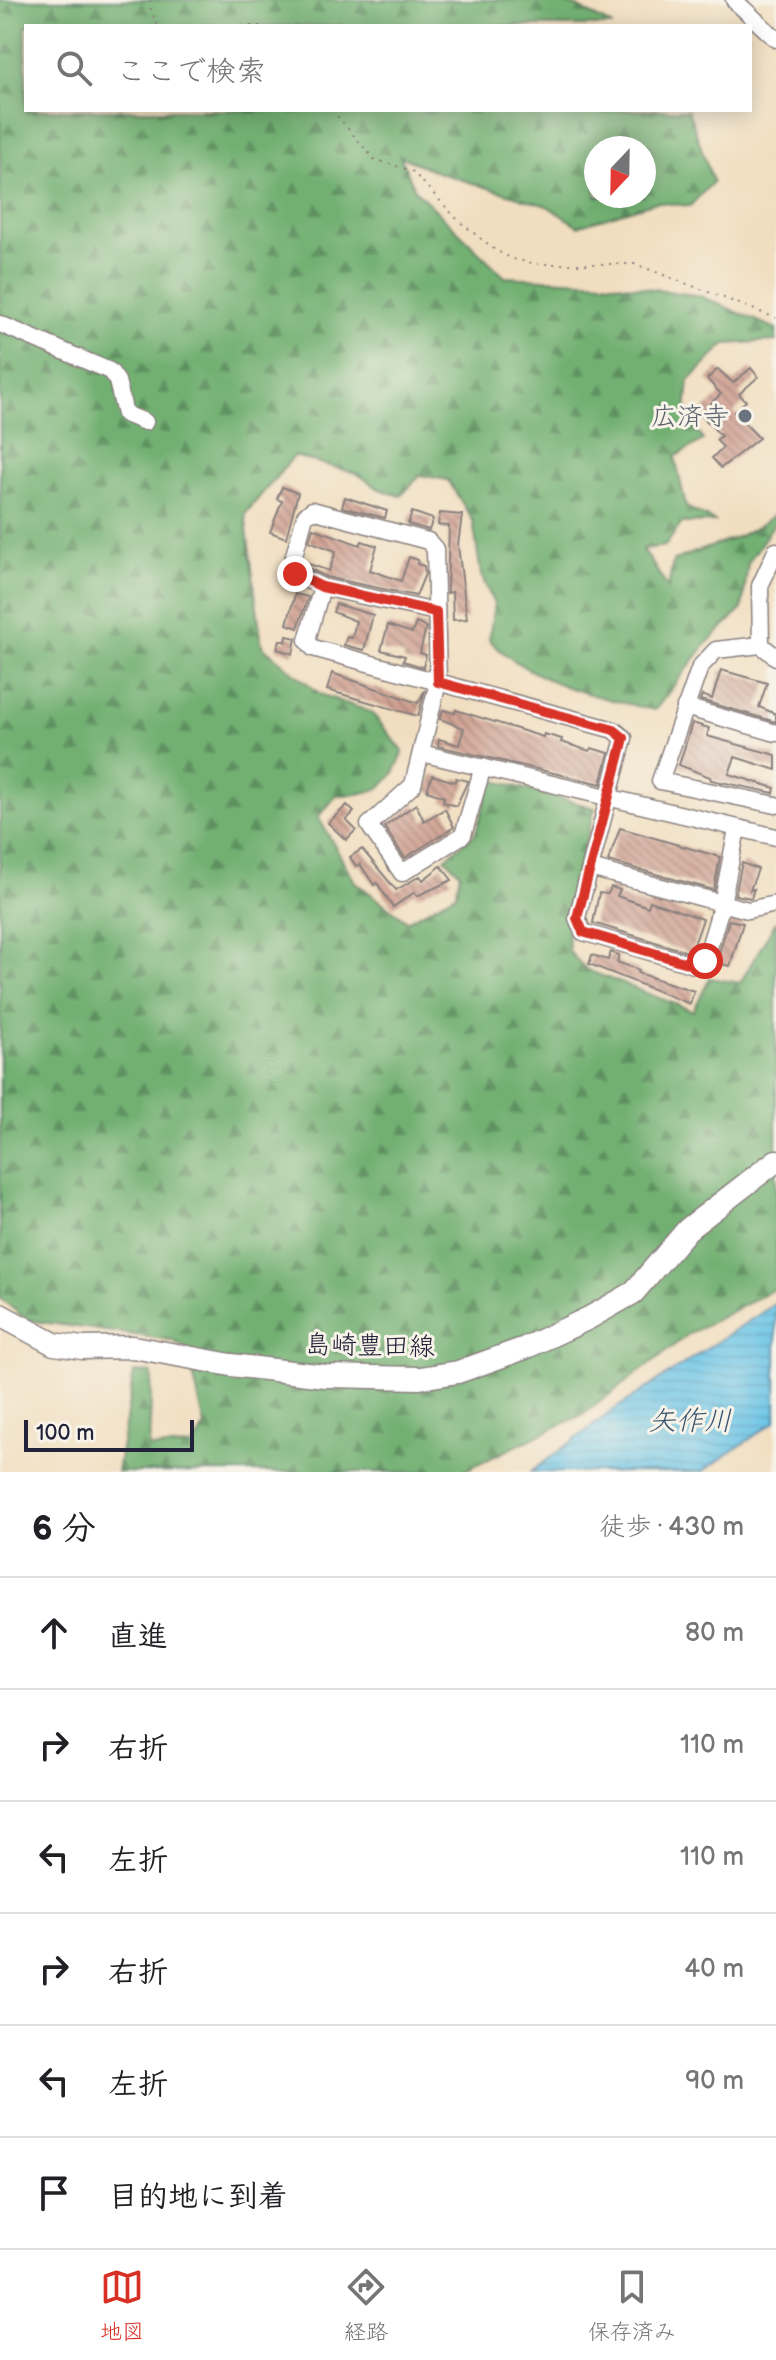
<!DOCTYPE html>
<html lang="ja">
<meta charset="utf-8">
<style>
body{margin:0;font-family:"Balsamiq Sans","Klee One",sans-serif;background:#f6f6f6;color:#202124}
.compass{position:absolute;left:584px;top:136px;width:72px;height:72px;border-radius:50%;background:#fff;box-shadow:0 4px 20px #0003;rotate:202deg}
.scale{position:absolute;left:24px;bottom:20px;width:170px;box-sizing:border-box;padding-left:8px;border:4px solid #22223b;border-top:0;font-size:22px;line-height:28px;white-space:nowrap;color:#22223b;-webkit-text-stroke:6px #f7f3e8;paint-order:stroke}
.stop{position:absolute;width:24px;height:24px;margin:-18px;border:6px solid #d93025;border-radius:50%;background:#fff}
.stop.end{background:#d93025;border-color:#fff;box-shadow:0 2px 8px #0008}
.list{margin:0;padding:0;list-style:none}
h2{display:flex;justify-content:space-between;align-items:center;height:104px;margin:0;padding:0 32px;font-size:34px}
h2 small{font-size:26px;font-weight:400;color:#757577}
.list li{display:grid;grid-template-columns:52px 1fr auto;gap:24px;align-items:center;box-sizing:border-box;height:112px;padding:0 32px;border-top:2px solid #e0e0e0}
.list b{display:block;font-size:30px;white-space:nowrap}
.list em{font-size:26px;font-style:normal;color:#757577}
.icon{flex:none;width:44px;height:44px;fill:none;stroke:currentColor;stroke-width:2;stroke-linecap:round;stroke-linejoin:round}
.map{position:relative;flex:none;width:776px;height:1472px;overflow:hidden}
.search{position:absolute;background:#fff;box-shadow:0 4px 20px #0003;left:24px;right:24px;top:24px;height:88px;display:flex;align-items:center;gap:20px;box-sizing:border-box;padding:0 28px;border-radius:0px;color:#757577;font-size:30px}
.sheet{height:776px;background:#fff}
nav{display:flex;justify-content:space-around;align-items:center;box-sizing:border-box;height:112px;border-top:2px solid #e0e0e0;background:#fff;font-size:22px;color:#757577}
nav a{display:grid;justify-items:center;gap:4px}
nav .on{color:#d93025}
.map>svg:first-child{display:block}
</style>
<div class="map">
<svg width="776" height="1472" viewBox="0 0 776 1472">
<defs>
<pattern id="forest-firs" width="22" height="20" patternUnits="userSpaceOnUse" patternTransform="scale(2)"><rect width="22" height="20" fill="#72b072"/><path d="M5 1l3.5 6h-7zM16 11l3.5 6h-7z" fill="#5d8f5f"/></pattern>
<pattern id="water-rules" width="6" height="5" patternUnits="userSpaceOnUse" patternTransform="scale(2)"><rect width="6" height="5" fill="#69c4e7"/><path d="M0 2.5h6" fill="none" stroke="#5ba8c7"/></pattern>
<pattern id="building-back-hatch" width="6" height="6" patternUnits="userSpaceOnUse" patternTransform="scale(2)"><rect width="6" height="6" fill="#cd9d8e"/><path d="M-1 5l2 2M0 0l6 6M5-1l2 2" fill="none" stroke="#a68075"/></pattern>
</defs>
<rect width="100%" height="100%" fill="#f7f3e8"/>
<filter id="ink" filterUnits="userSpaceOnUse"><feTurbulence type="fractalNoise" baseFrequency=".0125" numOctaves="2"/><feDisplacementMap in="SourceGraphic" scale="16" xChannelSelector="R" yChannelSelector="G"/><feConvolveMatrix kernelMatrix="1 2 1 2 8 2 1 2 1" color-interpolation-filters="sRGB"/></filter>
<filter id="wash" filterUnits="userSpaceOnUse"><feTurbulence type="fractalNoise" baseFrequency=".006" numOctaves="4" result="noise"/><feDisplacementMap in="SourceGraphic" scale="32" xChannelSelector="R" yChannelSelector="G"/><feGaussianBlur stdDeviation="1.8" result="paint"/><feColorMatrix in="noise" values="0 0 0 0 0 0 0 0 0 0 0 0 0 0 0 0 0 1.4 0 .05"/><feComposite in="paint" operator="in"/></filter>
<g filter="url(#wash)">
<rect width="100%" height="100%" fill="#f1dec0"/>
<path fill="url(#forest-firs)" stroke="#4a6956" stroke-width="2" fill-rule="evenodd" d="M0,0H552L577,7L613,26H26V110H688L713,182L690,206L656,202L578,226L547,206L437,172L400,156L415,190L505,277L604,282L700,296L776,329V341L725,344L689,381L686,413L703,440L675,457L686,507L716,522L682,523L665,546L643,549L668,588L673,561C709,545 746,540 776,513V521L748,563L742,609L707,643L655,710C597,698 532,683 489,640L494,604L481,575L473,521L448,480L420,475L401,496L379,489L358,474L294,456L245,514L262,646L320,694L371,712L403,751C391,790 375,794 337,795L318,817L355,882L407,921L456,894L460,873L445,858L475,834L492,780L595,808L566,911L569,952L587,970L693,1011L710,978L740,983L776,921V1288L689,1334L584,1414L461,1472H117L134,1372L152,1373L149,1448L193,1446L205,1426L187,1348L171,1340L27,1320L0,1298ZM596,148H644V196H596Z"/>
<path fill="url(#water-rules)" stroke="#467391" stroke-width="2" d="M776,1303V1421L702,1472H531L618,1407Z"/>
<g id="blocks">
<path fill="url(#building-back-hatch)" d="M751,368L758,377L739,394L746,401L734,412L759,438L721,468L712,458L723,447L716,440L721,436L700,414L721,394L707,379L718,369L733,383Z
M282,487L298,493L286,538L270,532L282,501L277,499Z
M345,497L387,511L385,518L342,507Z
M412,512L433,519L429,530L408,524Z
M440,513L462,515L458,545L467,619L453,620L452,592L447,593L449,526L438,525Z
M313,528L360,545L362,541L377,546L370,570L401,581L409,557L418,560L417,564L424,566L425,574L416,596L326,577L308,568L309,564L329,571L336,551L309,541Z
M295,594L308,597L298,628L287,624Z
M336,604L373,615L364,650L344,645L347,637L352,638L356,621L333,612Z
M416,623L426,627L420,653L426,655L423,667L403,661L405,656L381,650L388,625L412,633Z
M287,636L296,638L293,654L277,649L280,640L286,642Z
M721,670L767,683L759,707L776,714V722L700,700L702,695L712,699Z
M332,673L418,703L425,690L418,716L327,690Z
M443,710L455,713L456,710L543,737L544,734L562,739L561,742L590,751L591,748L609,753L601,784L438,746L439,739L459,745L464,728L440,719Z
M692,723L709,728L707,736L776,755V770L735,757L729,774L775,788L774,793L711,780L710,777L679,765Z
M432,775L455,782L456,778L468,781L456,806L443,802L444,797L427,791Z
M416,804L424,821L445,809L454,827L405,858L384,827Z
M347,805L354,812L346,820L356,830L346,840L328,823Z
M620,828L720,857L714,890L608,861Z
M362,849L396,890L420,876L423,880L441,866L452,880L417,896L415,892L393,907L377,883L374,885L360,864L356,866L350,857Z
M742,863L758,869L750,890L754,889L751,898L735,895Z
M611,887L620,890L617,896L648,907L650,901L703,919L691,953L593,923L599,893L608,894Z
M729,920L743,923L730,966L716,963Z
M611,952L619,955L617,962L639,970L638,973L694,991L690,1004L589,964L592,955L608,960Z"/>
</g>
</g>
<g filter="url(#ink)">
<use href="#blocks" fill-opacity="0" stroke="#8a807e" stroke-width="2"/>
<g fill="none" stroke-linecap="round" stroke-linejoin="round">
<defs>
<path id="minor" d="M734,0L776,39
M0,324L110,371L117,381L125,414L145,422
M322,587L307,640L313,648L614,730L624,738L577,918L583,932L694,965L705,961L722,904L737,829
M436,612L322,587L295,574L291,566L305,516L312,510L428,541L435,549L438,682L413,785L369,825L402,873L463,835L483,767
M761,645L760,586L776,551
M776,657L761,645L716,650L700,667L660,781L776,805
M685,707L776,733
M421,753L776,837
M590,868L748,910L776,904"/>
<path id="major" d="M0,1315L54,1344L82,1348L133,1347L231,1365L325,1376L420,1378L458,1372L525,1348L589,1318L633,1293L688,1229L776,1161"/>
</defs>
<use href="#minor" stroke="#8a807e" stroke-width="19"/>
<use href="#major" stroke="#8a807e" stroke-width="25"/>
<path stroke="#8a807e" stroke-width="2" stroke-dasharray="2 6" stroke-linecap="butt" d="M150,0L151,11L158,26
M234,26H261
M332,110L374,159L412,171L459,221L495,250L513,259L538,264H635L776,318"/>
<use href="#minor" stroke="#fff" stroke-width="16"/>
<use href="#major" stroke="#fff" stroke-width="22"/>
</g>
</g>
<g fill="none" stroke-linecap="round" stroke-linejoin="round" filter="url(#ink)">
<path stroke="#d93025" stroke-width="10" d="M295,574L322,587L436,612L438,682L614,730L624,738L577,918L583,932L694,965L705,961"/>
</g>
<circle fill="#6b7280" stroke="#f7f3e8" stroke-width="3" cx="745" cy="416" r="8"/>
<g text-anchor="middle" stroke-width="6" stroke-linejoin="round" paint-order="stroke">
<g font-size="26" fill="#5b616d" stroke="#f7f3e8" text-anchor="end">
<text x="729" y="425">広済寺</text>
</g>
<g font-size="26" fill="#22223b" stroke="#f7f3e8">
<text transform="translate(370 1345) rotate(1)" y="9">島崎豊田線</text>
</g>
<g font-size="28" font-style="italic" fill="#37536f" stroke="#f7f3e8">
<text x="690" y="1430">矢作川</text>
</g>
</g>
</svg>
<svg class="compass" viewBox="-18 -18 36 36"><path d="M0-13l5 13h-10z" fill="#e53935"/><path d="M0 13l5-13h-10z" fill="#757577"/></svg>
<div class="scale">100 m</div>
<div class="stop" style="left:705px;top:961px"></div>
<div class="stop end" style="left:295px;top:574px"></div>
<div class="search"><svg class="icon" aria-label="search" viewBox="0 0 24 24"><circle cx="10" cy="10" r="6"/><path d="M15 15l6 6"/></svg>ここで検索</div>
</div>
<section class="sheet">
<h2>6 分<small>徒歩 · 430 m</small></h2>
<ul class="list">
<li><svg class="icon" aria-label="ahead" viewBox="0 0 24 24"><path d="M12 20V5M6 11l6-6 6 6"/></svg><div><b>直進</b></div><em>80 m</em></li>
<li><svg class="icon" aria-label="right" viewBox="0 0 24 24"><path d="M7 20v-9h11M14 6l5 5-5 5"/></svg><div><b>右折</b></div><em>110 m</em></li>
<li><svg class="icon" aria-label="left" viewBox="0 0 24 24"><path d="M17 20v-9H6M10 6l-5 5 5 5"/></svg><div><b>左折</b></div><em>110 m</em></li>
<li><svg class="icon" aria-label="right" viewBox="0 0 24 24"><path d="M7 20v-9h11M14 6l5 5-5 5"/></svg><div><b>右折</b></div><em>40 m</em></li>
<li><svg class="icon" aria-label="left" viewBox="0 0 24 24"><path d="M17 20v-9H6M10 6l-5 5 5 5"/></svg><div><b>左折</b></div><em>90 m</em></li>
<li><svg class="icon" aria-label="arrive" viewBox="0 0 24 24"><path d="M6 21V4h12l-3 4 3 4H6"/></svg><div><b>目的地に到着</b></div></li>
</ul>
</section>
<nav>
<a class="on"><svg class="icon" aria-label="map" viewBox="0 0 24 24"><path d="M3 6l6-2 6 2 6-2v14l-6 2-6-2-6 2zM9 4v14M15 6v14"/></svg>地図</a>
<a><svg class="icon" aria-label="directions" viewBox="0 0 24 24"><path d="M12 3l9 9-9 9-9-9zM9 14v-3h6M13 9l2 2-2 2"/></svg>経路</a>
<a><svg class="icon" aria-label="saved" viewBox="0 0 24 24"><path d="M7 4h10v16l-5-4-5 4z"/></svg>保存済み</a>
</nav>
